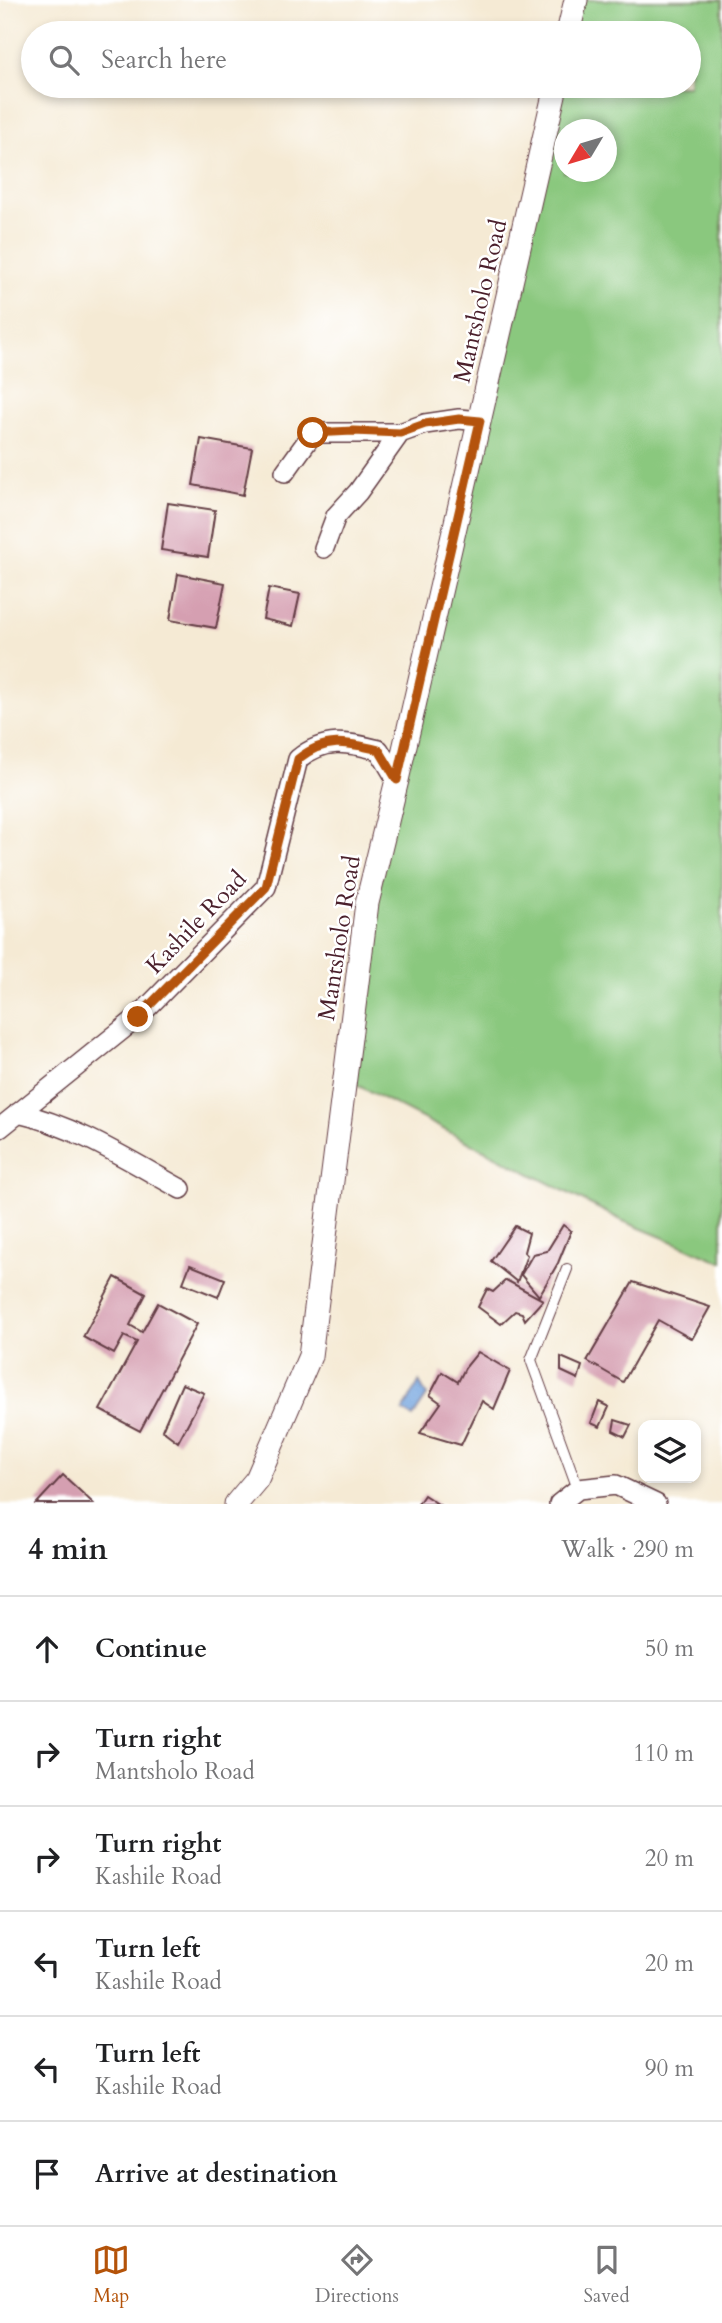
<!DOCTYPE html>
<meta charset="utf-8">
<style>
body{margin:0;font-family:Cardo,serif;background:#f6f6f6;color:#202124}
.controls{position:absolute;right:21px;bottom:21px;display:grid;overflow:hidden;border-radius:14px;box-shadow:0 4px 10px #0003}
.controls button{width:63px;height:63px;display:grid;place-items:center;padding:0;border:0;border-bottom:2px solid #e0e0e0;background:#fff;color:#202124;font:35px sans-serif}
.compass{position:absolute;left:554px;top:119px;width:63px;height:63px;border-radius:50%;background:#fff;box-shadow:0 4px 10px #0003;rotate:232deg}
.stop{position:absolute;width:21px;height:21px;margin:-16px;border:5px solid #b45309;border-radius:50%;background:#fff}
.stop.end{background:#b45309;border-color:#fff;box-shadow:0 2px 7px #0008}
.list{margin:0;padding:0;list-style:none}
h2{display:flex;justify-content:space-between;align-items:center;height:91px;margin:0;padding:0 28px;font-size:30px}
h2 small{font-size:23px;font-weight:400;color:#757577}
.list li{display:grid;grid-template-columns:46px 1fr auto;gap:21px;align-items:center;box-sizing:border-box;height:105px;padding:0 28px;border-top:2px solid #e0e0e0}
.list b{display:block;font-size:26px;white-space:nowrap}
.list p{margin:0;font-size:23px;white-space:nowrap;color:#757577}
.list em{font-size:23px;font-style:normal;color:#757577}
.icon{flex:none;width:38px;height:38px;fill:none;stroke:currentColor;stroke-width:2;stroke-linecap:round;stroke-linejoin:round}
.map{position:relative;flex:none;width:722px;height:1504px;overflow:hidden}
.search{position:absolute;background:#fff;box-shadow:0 4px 10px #0003;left:21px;right:21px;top:21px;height:77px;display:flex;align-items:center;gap:18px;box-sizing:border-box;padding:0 24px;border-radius:38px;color:#757577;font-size:26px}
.sheet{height:721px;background:#fff}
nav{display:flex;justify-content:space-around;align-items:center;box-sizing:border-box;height:98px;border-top:2px solid #e0e0e0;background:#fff;font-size:19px;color:#757577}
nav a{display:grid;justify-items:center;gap:4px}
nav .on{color:#b45309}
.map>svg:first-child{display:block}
</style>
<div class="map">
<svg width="722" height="1504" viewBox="0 0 722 1504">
<rect width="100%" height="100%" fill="#fff"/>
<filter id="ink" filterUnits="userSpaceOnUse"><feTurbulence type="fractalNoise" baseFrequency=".0143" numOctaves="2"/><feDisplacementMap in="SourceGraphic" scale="14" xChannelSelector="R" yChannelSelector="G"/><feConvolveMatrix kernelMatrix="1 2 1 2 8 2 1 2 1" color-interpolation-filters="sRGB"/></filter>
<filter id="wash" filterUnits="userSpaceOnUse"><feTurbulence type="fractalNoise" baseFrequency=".00686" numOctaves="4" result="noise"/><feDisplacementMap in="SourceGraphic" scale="28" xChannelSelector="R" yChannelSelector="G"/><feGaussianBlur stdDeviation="1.57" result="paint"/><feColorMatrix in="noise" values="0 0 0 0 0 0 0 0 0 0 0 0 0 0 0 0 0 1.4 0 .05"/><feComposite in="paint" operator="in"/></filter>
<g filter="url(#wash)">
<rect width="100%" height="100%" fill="#f5ead4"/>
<path fill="#8ac87e" stroke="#6a7454" stroke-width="2" fill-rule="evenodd" d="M576,0H722V1262L623,1221L345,1079L367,903L556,86H689V33H568ZM564,130H606V172H564Z"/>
<path fill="#73a4de" stroke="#5e6284" stroke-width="2" d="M419,1382L427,1396L413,1417L403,1411Z"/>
<g id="blocks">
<path fill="#d59fb1" d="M201,439L252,448L243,495L193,485Z
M168,503L215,510L208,557L161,550Z
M178,574L225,583L216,628L170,620Z
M269,588L300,594L293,626L263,619Z
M563,1225L571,1231L558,1263L539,1296L521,1275L533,1254L547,1251Z
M515,1226L529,1233L524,1252L527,1255L517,1282L491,1261Z
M190,1265L225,1279L218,1297L183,1283Z
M115,1277L146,1294L130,1325L142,1332L158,1303L197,1324L140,1431L100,1410L137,1342L124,1336L114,1354L83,1337Z
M506,1280L543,1300L525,1320L522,1313L515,1311L501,1324L478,1307L487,1289L493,1292Z
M633,1282L710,1307L692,1339L658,1320L623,1382L587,1361Z
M478,1352L510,1371L494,1409L482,1401L461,1445L420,1433L441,1403L430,1395L442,1372L458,1382L465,1368Z
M561,1357L582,1366L578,1379L561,1371Z
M182,1384L204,1393L178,1442L162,1430Z
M599,1402L609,1407L600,1427L591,1423Z
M615,1420L631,1425L625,1437L613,1431Z
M63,1475L94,1504H36Z
M424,1495L438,1504H418Z"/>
</g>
</g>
<g filter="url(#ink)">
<use href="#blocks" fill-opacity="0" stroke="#643d44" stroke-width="2"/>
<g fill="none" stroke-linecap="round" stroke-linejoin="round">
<defs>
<path id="service" d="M567,1269L531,1360L578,1489"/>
<path id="minor" d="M285,472L313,433H400
M324,548L336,516L358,492L400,433L425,424L459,419L480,421
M18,1113C76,1126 130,1161 181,1189
M0,1128L138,1017L266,887L298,759C325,737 347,742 379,750L397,780
M559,1504L578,1489L616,1485L656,1504"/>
<path id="tertiary" d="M568,33L576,0
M236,1504L257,1479L310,1356L367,903L397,780L556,86"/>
</defs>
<use href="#service" stroke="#643d44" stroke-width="12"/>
<use href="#minor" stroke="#643d44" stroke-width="22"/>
<use href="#tertiary" stroke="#643d44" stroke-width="25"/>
<use href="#service" stroke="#fff" stroke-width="10"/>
<use href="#minor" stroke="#fff" stroke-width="19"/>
<use href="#tertiary" stroke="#fff" stroke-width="23"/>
</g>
</g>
<g fill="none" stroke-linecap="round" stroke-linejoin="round" filter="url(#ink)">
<path stroke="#b45309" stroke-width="9" d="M138,1017L266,887L298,759C325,737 347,742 379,750L397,780L480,421L459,419L425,424L400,433L353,431L313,433"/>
</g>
<g text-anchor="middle" stroke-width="5" stroke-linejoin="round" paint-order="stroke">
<g font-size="24" fill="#4a1f2b" stroke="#fff">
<text transform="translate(480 301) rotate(-77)" y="8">Mantsholo Road</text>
<text transform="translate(196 922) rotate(-46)" y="8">Kashile Road</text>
<text transform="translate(339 938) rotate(-81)" y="8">Mantsholo Road</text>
</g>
</g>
</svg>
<div class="controls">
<button><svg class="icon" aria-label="layers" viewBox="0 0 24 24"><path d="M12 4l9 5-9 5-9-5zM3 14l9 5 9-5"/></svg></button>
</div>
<svg class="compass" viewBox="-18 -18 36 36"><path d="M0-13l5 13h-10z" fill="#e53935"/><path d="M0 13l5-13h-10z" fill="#757577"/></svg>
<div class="stop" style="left:313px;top:433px"></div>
<div class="stop end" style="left:138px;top:1017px"></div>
<div class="search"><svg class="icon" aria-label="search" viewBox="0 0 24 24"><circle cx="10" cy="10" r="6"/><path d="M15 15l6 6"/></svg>Search here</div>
</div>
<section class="sheet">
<h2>4 min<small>Walk · 290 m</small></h2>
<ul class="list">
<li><svg class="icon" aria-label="ahead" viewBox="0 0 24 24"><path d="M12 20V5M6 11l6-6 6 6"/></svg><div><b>Continue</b></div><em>50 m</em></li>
<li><svg class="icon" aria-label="right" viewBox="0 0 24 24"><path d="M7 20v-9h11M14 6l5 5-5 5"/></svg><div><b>Turn right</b><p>Mantsholo Road</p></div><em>110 m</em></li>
<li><svg class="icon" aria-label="right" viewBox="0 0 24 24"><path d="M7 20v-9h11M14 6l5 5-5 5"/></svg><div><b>Turn right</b><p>Kashile Road</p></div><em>20 m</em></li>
<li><svg class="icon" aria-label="left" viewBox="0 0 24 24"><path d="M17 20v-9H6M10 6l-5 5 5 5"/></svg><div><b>Turn left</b><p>Kashile Road</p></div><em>20 m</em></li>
<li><svg class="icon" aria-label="left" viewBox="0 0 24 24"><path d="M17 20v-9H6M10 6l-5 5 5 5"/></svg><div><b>Turn left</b><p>Kashile Road</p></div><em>90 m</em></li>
<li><svg class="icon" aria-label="arrive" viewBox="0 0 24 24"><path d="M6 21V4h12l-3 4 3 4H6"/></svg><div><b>Arrive at destination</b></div></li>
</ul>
</section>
<nav>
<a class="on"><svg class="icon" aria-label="map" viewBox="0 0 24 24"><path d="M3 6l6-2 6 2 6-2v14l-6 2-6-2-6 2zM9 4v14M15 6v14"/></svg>Map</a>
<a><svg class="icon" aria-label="directions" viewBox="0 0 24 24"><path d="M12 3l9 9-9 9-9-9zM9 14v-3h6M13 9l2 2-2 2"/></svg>Directions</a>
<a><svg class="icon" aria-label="saved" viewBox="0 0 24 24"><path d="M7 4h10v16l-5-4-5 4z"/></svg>Saved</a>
</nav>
